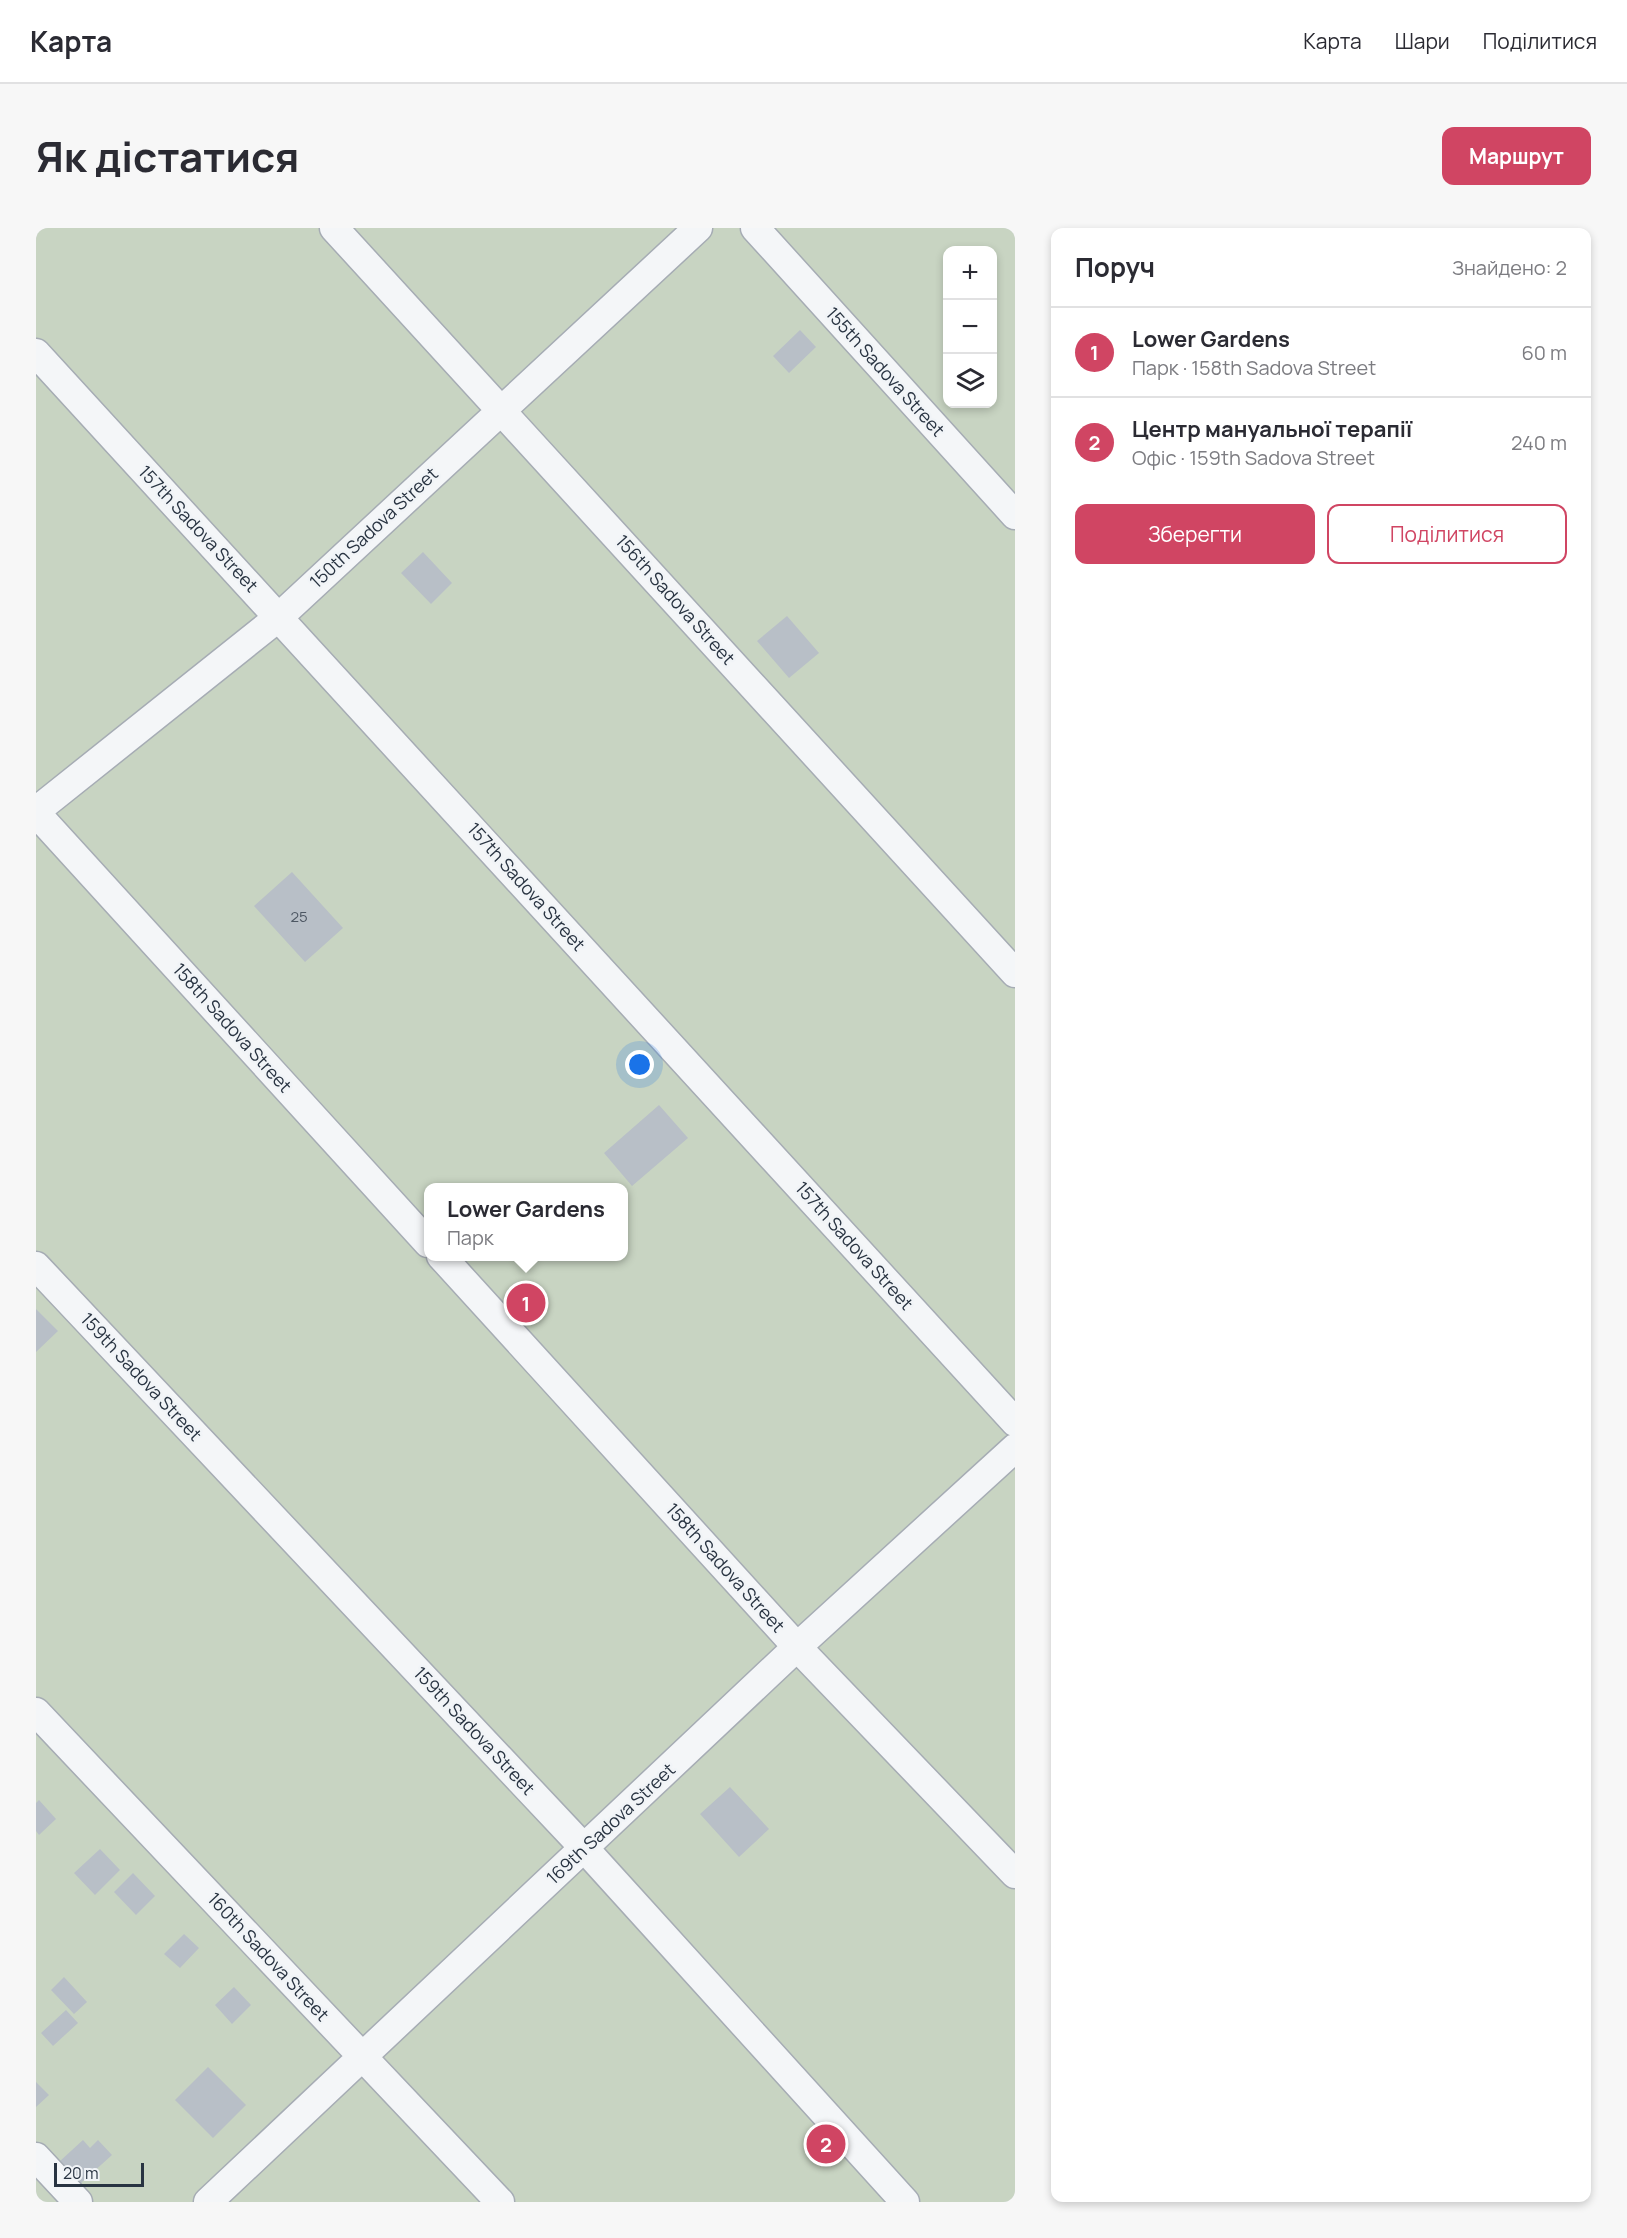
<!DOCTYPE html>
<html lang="uk">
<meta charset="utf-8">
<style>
body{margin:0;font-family:Manrope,sans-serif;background:#f7f7f7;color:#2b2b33}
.controls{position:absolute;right:18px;top:18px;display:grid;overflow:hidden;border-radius:12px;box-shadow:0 3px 9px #0003}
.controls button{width:54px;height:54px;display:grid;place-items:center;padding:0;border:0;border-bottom:2px solid #e1e1e2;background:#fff;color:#2b2b33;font:30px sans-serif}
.scale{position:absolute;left:18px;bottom:15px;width:90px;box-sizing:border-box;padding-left:6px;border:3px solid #293442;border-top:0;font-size:16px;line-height:21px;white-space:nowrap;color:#293442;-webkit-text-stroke:4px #f1f4f7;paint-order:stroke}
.you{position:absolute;left:604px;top:837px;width:21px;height:21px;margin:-15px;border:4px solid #fff;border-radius:50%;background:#1a73e8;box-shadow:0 0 0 9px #1a73e833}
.badge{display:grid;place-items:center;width:39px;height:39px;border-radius:50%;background:#d04563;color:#fff;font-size:20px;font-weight:700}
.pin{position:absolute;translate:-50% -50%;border:3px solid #fff;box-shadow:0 2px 6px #0006}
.popup{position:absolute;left:388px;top:955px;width:204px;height:78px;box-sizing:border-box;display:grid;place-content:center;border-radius:12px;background:#fff;filter:drop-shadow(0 2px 4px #0005);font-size:20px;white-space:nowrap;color:#7c7c81}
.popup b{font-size:22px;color:#2b2b33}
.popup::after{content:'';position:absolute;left:50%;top:100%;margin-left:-12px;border:12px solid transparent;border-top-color:#fff}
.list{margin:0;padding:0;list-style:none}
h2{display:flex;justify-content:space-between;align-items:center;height:78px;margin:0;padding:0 24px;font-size:26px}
h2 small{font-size:20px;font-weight:400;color:#7c7c81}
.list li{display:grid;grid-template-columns:39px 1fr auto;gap:18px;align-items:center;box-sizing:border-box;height:90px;padding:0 24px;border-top:2px solid #e1e1e2}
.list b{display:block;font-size:22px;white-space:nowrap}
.list p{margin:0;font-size:20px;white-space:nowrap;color:#7c7c81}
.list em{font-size:20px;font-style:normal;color:#7c7c81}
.actions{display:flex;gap:12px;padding:18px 24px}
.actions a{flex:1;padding:14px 0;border:2px solid #d04563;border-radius:12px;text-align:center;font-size:21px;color:#d04563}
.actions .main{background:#d04563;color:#fff}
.icon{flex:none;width:33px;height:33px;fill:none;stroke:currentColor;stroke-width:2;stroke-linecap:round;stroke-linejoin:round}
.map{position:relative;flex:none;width:979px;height:1974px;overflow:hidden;border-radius:12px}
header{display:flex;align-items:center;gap:36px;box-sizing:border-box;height:84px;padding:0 30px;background:#fff;border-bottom:2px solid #e1e1e2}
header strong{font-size:28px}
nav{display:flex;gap:33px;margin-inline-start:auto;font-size:21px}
.intro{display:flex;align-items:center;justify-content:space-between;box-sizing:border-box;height:144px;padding:0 36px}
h1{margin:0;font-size:42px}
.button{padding:15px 27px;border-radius:12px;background:#d04563;color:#fff;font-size:21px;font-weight:700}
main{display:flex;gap:36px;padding:0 36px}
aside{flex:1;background:#fff;border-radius:12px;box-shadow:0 3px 9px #0003}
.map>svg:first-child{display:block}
</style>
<header>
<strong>Карта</strong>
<nav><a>Карта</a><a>Шари</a><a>Поділитися</a></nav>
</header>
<div class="intro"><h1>Як дістатися</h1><a class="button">Маршрут</a></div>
<main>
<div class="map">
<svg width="979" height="1974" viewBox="0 0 979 1974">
<rect width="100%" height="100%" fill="#e1e5ea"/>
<path fill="#c8d4c2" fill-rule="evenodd" d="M0,0H979V1974H0ZM912,22H957V176H912ZM392,960H588V1028H392Z"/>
<path fill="#b8bfc7" d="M764,102L780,119L753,145L737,128Z
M387,324L416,355L395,376L365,345Z
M751,388L783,425L753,450L721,413Z
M256,644L307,700L269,734L218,678Z
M623,877L652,910L596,958L568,925Z
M0,1081L22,1103L0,1124Z
M694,1559L733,1601L703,1629L664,1586Z
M3,1572L20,1591L3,1607L0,1603V1575Z
M64,1621L84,1642L59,1667L38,1645Z
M97,1645L119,1668L100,1687L78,1664Z
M148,1706L163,1720L144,1740L128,1726Z
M28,1749L51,1774L38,1786L15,1762Z
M198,1759L215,1777L196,1796L179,1777Z
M30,1782L42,1795L17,1818L5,1805Z
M172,1839L210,1877L177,1910L139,1872Z
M0,1854L13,1867L0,1879Z
M47,1912L54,1920L62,1912L76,1927L45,1955L24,1933Z"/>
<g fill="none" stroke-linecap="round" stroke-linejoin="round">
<defs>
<path id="street" d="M298,0L979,745
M719,0L979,287
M0,125L979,1194
M0,583L243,389L662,0
M0,585L392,1015
M405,1028L761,1419L979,1646
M0,1038L549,1621L869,1974
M0,1484L464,1974
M0,1929L42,1974
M172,1974L761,1419L979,1220"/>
</defs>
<use href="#street" stroke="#a6acb4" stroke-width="31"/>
<use href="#street" stroke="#f4f6f8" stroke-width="28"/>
</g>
<g text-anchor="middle" stroke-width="5" stroke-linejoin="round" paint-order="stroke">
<g font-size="15" fill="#4d5763">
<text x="263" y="694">25</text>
</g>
<g font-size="18" fill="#293442" stroke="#f1f4f7">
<text transform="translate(849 144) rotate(48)" y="6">155th Sadova Street</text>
<text transform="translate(338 300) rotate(-43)" y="6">150th Sadova Street</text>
<text transform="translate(162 301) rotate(47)" y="6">157th Sadova Street</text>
<text transform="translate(639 372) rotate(48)" y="6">156th Sadova Street</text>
<text transform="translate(490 659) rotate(48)" y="6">157th Sadova Street</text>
<text transform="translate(196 800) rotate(48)" y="6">158th Sadova Street</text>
<text transform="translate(818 1018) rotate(48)" y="6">157th Sadova Street</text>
<text transform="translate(105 1149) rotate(47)" y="6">159th Sadova Street</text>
<text transform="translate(689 1340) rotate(48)" y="6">158th Sadova Street</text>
<text transform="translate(438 1503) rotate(47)" y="6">159th Sadova Street</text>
<text transform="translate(575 1596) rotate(-43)" y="6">169th Sadova Street</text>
<text transform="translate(232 1729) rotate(47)" y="6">160th Sadova Street</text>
</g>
</g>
</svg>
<div class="controls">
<button>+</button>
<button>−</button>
<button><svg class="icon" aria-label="layers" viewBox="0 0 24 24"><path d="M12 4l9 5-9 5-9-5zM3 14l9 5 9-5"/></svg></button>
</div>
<div class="scale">20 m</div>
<div class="you"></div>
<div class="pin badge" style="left:490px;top:1075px">1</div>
<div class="popup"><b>Lower Gardens</b>Парк</div>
<div class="pin badge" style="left:790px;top:1916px">2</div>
</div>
<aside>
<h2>Поруч<small>Знайдено: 2</small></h2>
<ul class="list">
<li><span class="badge">1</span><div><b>Lower Gardens</b><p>Парк · 158th Sadova Street</p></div><em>60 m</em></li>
<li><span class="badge">2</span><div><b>Центр мануальної терапії</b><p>Офіс · 159th Sadova Street</p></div><em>240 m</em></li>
</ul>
<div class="actions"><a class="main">Зберегти</a><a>Поділитися</a></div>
</aside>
</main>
